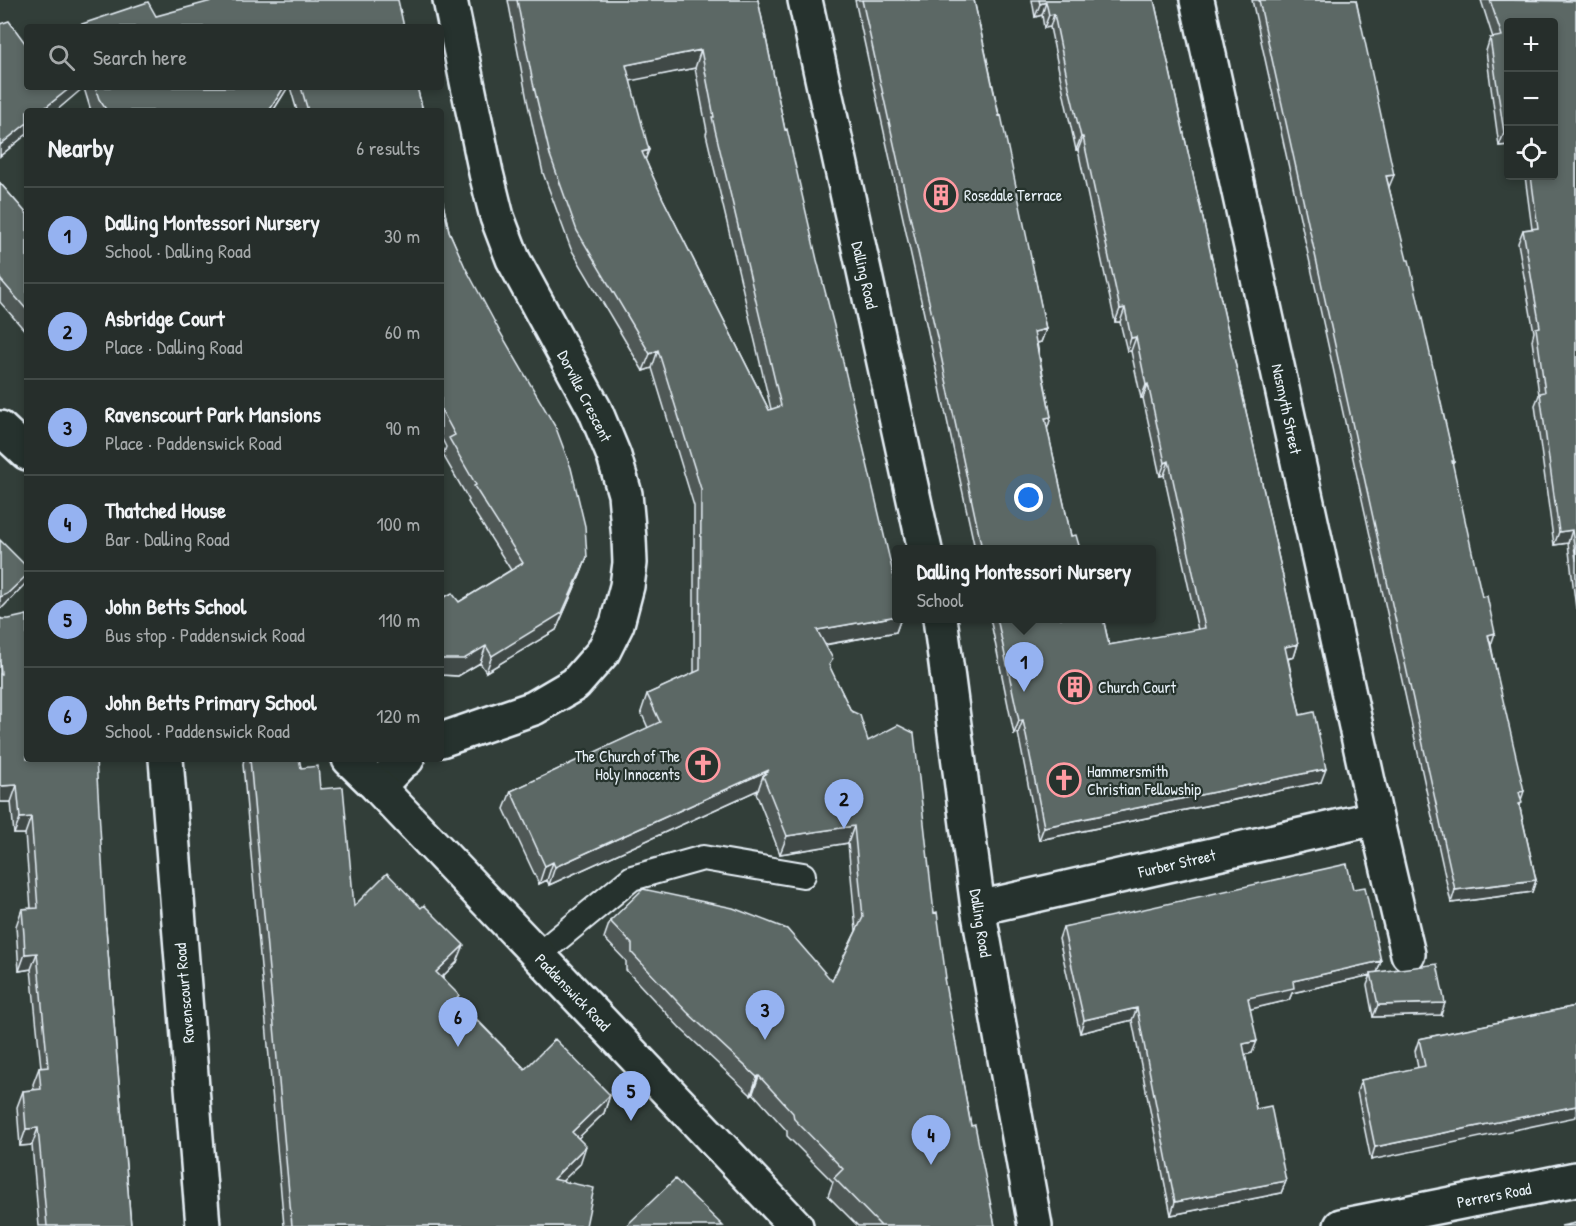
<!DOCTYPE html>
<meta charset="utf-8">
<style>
body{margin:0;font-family:"Patrick Hand",sans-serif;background:#323a37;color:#f1f3f6}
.controls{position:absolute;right:18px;top:18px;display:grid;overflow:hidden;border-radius:6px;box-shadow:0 3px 9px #0003}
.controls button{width:54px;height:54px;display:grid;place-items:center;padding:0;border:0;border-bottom:2px solid #424a47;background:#262e2b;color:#f1f3f6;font:30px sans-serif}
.you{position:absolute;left:1029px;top:498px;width:21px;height:21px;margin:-15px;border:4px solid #fff;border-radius:50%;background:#1a73e8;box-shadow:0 0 0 9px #1a73e833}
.badge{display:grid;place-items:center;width:39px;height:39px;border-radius:50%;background:#95b2f1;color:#111;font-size:20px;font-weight:700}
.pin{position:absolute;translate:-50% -50px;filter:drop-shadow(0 2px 3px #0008)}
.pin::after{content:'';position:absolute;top:32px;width:21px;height:18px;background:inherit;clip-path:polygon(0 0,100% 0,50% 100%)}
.popup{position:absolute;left:892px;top:545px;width:264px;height:78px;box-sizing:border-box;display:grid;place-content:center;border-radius:6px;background:#262e2b;filter:drop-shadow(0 2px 4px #0005);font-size:20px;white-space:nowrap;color:#a4a8a9}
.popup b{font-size:22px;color:#f1f3f6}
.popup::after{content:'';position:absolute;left:50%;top:100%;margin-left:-12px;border:12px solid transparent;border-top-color:#262e2b}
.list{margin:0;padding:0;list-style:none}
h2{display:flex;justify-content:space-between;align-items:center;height:78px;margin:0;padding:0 24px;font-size:26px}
h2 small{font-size:20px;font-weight:400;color:#a4a8a9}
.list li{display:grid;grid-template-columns:39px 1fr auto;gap:18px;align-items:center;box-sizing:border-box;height:96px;padding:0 24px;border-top:2px solid #424a47}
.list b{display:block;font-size:22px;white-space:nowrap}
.list p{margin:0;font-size:20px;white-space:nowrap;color:#a4a8a9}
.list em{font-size:20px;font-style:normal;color:#a4a8a9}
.icon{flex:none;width:33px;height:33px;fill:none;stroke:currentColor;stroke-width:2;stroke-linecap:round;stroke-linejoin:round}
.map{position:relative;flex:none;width:1576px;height:1226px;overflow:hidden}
.search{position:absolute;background:#262e2b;box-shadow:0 3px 9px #0003;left:24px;top:24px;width:420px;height:66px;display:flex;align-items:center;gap:15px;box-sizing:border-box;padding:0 21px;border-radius:6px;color:#a4a8a9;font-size:22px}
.panel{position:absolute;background:#262e2b;box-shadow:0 3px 9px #0003;left:24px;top:108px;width:420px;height:654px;border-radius:6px}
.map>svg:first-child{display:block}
</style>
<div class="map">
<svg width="1576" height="1226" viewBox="0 0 1576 1226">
<rect width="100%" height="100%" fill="#323e39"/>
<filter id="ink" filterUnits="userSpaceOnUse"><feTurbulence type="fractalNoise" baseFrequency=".0167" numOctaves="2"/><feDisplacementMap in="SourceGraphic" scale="12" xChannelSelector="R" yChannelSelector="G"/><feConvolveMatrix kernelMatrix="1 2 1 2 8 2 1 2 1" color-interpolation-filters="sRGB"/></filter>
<g filter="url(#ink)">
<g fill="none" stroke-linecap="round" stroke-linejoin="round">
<defs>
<path id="lane" d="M538,955L632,878L703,858L803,875"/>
<path id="street" d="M805,0L925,550
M1197,0L1376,818L1408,954
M940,618L978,908L1035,1226
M441,740L534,708L575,684L603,652L617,624L627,586L630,563L629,539L625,494L614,456L595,410L513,259L497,217L486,173L450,0
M166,759L203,1226
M378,787L401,763L407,759
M978,908L1376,818
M1341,1226L1576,1179"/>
<path id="secondary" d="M0,428L27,453
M349,759L378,787L796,1226"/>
</defs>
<use href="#lane" stroke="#e8f1f8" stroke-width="28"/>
<use href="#street" stroke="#e8f1f8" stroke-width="38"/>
<use href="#secondary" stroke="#e8f1f8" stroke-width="38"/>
<use href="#lane" stroke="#26332d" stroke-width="24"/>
<use href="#street" stroke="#26332d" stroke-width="33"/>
<use href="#secondary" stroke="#26332d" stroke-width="33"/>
</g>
<path fill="#4f5957" stroke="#e8f1f8" stroke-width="1.5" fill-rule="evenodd" d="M508,0H758L785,130L897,618H901L896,632L825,645L830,668L851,711L868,741L934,913L944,982L971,1126L995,1226H858L828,1196L833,1182L787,1136V1131L753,1093L751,1095L681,1029L626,970V961L604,938L610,921L832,981L856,931L848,843L780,854L756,793L758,790L549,885L547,880L539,884L504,809L511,791L648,728L641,712L647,694L694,673V506L652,368L643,371L571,249L543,173L527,100ZM695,68L707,131L706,134L771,409L769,410L663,199L645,159L630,80Z
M855,0H974L1046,329L1041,342L1037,343L1051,417L1047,428L1071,536L1080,549H975L933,355Z
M1032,0H1154L1298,644L1294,657L1288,659L1300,715L1321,782L1039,840L1018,733L1014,734L990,618H1103L1109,645L1198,630L1164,475L1160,476L1143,398H1141L1131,351H1127L1120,322H1115L1078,150H1076L1065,100L1050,27L1044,28L1042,15L1035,17Z
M1252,0H1356L1389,188L1454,461L1452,464L1491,645L1521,800L1520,808L1536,880L1532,892L1451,903Z
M1481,0H1576V609L1568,543L1554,545L1535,405L1539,395L1532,340L1534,332L1518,243L1523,230L1532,229L1525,176H1554L1509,22V145L1499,146L1486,51L1490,38H1493Z
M25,43L27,87H288L273,111H91L84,88L27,111V134L0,156Z
M290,87H417L423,111H297Z
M0,183L27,214V333L0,302Z
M441,195L449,231L587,557L581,573L556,630L486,672L480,663L458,676L441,675V599L459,602L511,570L468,502L469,500L443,455L446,447L441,437Z
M0,618L106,928L131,1226H39L32,1145L20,1146L17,1107L23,1091L34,1090L33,1084L39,1068L41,1067L31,969L19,971L16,926L22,909L31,908L25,834H14L11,802H0Z
M244,759H299L301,768L320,789L354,906L457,962L442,977L458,1000L525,1069L610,1095L604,1113L578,1138L580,1164L562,1181L586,1226H284L243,764Z
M1353,889L1381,961L1377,972L1441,1015L1373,1017L1367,985L1371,975L1292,993L1289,1000L1250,1009L1252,1053L1245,1055L1256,1109L1286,1181L1281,1193L1171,1215L1132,1020L1080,1033L1059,939L1063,927Z
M1576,1006L1371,1160L1357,1092L1361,1080L1418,1068L1415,1051L1419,1039Z"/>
<path fill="#404947" stroke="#e8f1f8" stroke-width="1.5" d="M1046,2L1042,15L1035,17L1040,4Z
M1054,14L1050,27L1044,28L1049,15Z
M701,50L695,68L620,83L626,65Z
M71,87H84L56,111H41Z
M284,87H288L273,111H269Z
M27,123V134L0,156V145Z
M1504,133H1509V145L1499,146Z
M1081,137H1083L1078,150H1076Z
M649,150L642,168V152Z
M1394,175L1389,187L1386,176Z
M1125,308L1120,322H1115L1120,309Z
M1046,329L1041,342L1029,345L1034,332Z
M1136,337L1131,351H1127L1131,338Z
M658,350L652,368L643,371L650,354Z
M1148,384L1143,398H1141L1146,385Z
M1051,417L1047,430L1045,418Z
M1169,461L1164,475L1160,476L1165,463Z
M1572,530L1568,543L1554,545L1559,532Z
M587,557L581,573L556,630L486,672L492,656Z
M27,575L26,583L3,607L0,608V597Z
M897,616V618H901L896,632L811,647L817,630Z
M1495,633L1491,645L1488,635Z
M1298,644L1294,657L1280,660L1285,647Z
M486,646L480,663L458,676L441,675V659Z
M1023,720L1018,733L1014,734L1019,721Z
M1326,769L1321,782L1039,840L1044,827Z
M769,770L763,776L758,790L549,885L555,867Z
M17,785L11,802H0V786Z
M1524,791L1520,803L1519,792Z
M31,817L25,834H14L20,818Z
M854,826L848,843L780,854L787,836Z
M553,862L547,880L539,884L545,866Z
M1536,880L1532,892L1451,903L1455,890Z
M464,945L457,962L430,989L436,972Z
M37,953L31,969L19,971L25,954Z
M1381,961L1377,973H1371V975L1292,993L1289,1000L1243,1011L1248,998L1293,981Z
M1445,1003L1441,1015L1373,1017L1378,1005Z
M1137,1008L1132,1020L1080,1033L1084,1020Z
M1257,1041L1252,1053L1238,1056L1243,1044Z
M759,1076L753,1093L751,1095L757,1077Z
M610,1095L604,1113L566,1150L572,1132Z
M1576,1106V1117L1371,1160L1375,1147Z
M38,1128L32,1145L20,1146L26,1129Z
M586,1146L580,1164L546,1197L553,1179Z
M1286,1181L1281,1193L1171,1215L1175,1202Z"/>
<path fill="#5c6865" stroke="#e8f1f8" stroke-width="1.5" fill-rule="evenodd" d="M215,0H398L404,27H73L148,2L156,16Z
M517,0H758L785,130L787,129L817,260L839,345L897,590V616L817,630L833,659L829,665L851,711L860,715L868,741L898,725L914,733L934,913L937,912L946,978H944L971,1126L975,1125L995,1226H881L834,1178L843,1169L794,1119L793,1113L759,1076L757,1077L687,1012L632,953V944L610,921L643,889L733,908L787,929L832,981L863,917L854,826L787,836L763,776L769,770L555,867L553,862L545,866L511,791L660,722L647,694L700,670L701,489L658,350L650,354L577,231L550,155L533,83ZM701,50L714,117H712L781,406L769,410L663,199L642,152L649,150L626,65Z
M862,0H974L999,116L1001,115L1046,329L1034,332L1051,417L1045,418L1071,536L1076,535L1080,549H982L938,342Z
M1039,0H1154L1298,644L1285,647L1300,715L1314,712L1326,769L1044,827L1023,720L1019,721L997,618H1103L1109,645L1205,628L1169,461L1165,463L1148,384L1146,385L1136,337L1131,338L1125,308L1120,309L1083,137H1081L1069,87L1054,14L1049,15L1046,2L1040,4Z
M1259,0H1356L1394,175L1386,176L1407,260H1409L1454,461H1452L1482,597L1487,596L1495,633L1488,635L1524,791L1519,792L1522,803L1519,804L1536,880L1455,890Z
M1490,0L1576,1V561L1572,530L1559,532L1540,393L1545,392L1536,328L1540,327L1523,230L1538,228L1531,176H1554V22H1509V133H1504L1490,38L1502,36Z
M9,21L25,43L27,42V87H71L41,111H27V123L0,145V24Z
M95,87H284L269,111H107L99,99Z
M301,87H417L423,111H308Z
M0,183L27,214V310L0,279Z
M441,195L449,231L465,267L500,332L556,428L571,468L585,526L587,557L562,613L492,656L486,646L464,659H441V599L452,593L459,602L523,563L474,486L476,485L449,438L455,435L441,409Z
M0,540L27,567V575L7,594L0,597Z
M27,615V759H96L106,928L131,1226H47L38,1128L26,1129L23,1091L41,1089L39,1068L48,1067L37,953L25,954L24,935L22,909L38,908L31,817L20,818L17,785L0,786V674H1L0,661V618L2,619H9Z
M250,759H299L301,768L318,766L320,789L343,787L354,906L387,873L421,908L424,905L464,945L436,972L459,995L456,999L525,1069L555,1039L610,1095L572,1132L586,1146L553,1179L594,1188L586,1226H292Z
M1347,864L1353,889L1365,887L1381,961L1293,981L1294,988L1248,998L1257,1041L1243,1044L1256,1109L1271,1106L1286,1181L1175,1202L1137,1008L1084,1020L1063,927Z
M1437,964L1445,1003L1378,1005L1371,973Z
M1576,1006V1106L1375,1147L1361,1080L1425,1066L1419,1039Z
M675,1179L723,1226H626Z
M1576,1223V1226H1561Z"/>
</g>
<defs>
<symbol id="building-ring" viewBox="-11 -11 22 22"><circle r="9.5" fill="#26332d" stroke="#ff9aa2" stroke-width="1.5"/><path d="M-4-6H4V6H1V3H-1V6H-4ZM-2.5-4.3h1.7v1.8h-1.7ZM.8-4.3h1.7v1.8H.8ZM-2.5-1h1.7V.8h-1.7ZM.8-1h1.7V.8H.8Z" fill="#ff9aa2"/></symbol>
<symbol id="church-ring" viewBox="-11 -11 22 22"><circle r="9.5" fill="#26332d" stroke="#ff9aa2" stroke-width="1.5"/><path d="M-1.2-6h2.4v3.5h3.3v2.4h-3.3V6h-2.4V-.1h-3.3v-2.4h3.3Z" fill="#ff9aa2"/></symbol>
</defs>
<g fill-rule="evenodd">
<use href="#building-ring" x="922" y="176" width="38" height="38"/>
<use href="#building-ring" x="1056" y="668" width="38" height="38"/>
<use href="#church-ring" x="684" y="746" width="38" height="38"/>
<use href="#church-ring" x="1045" y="761" width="38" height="38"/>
</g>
<g text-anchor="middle" stroke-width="4.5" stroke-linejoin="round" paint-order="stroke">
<g font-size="16" fill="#e8f1f8" stroke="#26332d" text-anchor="start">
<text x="964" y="201">Rosedale Terrace</text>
<text x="1098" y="693">Church Court</text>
<text x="680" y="762" text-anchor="end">The Church of The<tspan x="680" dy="18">Holy Innocents</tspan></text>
<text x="1087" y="777">Hammersmith<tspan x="1087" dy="18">Christian Fellowship</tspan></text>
</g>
<g font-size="16" fill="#e8f1f8" stroke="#26332d">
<text transform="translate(865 275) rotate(77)" y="6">Dalling Road</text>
<text transform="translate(585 396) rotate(63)" y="6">Dorville Crescent</text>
<text transform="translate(1287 409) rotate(78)" y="6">Nasmyth Street</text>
<text transform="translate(1177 863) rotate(-13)" y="6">Furber Street</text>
<text transform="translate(981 923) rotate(81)" y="6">Dalling Road</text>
<text transform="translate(573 992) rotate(46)" y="6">Paddenswick Road</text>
<text transform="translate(184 993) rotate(-95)" y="6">Ravenscourt Road</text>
<text transform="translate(1494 1195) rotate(-11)" y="6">Perrers Road</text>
</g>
</g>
</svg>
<div class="controls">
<button>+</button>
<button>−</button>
<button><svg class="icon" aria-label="locate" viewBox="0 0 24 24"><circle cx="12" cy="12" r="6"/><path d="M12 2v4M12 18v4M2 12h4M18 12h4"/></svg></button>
</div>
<div class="you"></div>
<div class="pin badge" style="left:1024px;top:692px">1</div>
<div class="popup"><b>Dalling Montessori Nursery</b>School</div>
<div class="pin badge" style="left:844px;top:829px">2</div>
<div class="pin badge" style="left:765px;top:1040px">3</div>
<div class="pin badge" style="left:931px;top:1165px">4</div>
<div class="pin badge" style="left:631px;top:1121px">5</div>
<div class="pin badge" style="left:458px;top:1047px">6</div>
<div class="search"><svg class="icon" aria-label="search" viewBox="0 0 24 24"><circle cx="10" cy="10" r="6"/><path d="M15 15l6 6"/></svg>Search here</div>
<section class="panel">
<h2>Nearby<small>6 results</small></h2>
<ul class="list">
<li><span class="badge">1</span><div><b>Dalling Montessori Nursery</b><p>School · Dalling Road</p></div><em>30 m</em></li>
<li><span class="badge">2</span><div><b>Asbridge Court</b><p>Place · Dalling Road</p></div><em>60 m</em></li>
<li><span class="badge">3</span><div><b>Ravenscourt Park Mansions</b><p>Place · Paddenswick Road</p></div><em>90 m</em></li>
<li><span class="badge">4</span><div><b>Thatched House</b><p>Bar · Dalling Road</p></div><em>100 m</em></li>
<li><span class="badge">5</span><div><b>John Betts School</b><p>Bus stop · Paddenswick Road</p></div><em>110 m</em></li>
<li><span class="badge">6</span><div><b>John Betts Primary School</b><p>School · Paddenswick Road</p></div><em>120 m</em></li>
</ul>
</section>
</div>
